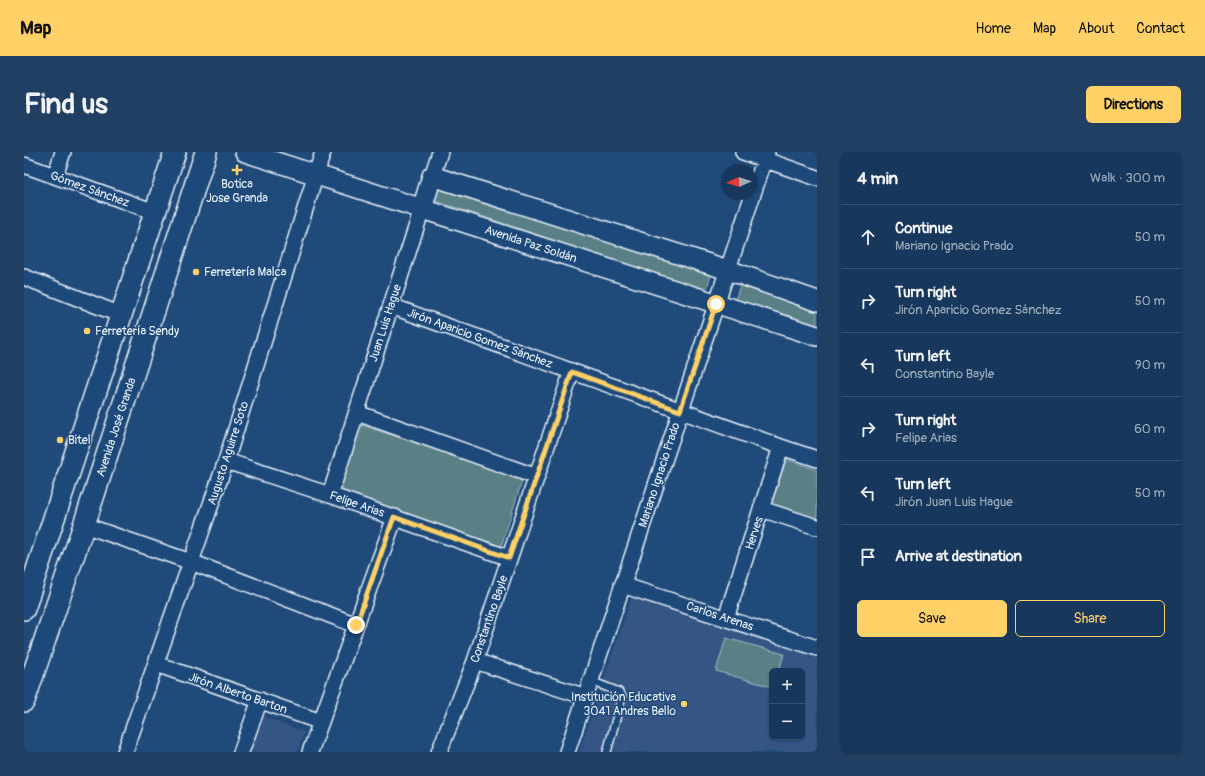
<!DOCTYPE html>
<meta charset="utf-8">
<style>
body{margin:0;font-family:Pangolin,sans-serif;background:#203f62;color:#f1f3f6}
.controls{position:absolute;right:12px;bottom:12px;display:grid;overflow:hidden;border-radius:6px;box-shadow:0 1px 3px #0004}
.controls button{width:36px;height:36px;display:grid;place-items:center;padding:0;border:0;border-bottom:1px solid #365272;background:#17385c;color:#f1f3f6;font:20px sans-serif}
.compass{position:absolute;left:697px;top:12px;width:36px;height:36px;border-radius:50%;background:#17385c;box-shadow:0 1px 3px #0004;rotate:267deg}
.stop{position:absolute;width:12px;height:12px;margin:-9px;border:3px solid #ffd166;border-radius:50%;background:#fff}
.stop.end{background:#ffd166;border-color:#fff;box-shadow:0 1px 4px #0008}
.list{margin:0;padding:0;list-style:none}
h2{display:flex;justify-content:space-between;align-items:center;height:52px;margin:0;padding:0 16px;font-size:17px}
h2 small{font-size:13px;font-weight:400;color:#9eacbb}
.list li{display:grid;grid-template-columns:26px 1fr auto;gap:12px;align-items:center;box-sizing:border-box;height:64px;padding:0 16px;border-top:1px solid #365272}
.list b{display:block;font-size:15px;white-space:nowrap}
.list p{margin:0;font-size:13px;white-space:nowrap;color:#9eacbb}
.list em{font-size:13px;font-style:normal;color:#9eacbb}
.actions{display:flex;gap:8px;padding:12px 16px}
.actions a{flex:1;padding:9px 0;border:1px solid #ffd166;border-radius:6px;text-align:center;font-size:14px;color:#ffd166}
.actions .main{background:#ffd166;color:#111}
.icon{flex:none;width:22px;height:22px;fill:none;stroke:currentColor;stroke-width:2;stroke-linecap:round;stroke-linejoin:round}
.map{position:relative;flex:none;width:793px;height:600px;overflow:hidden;border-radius:6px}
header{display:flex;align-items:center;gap:24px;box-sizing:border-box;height:56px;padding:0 20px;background:#ffd166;color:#111}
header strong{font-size:19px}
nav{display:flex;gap:22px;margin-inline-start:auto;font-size:14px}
.intro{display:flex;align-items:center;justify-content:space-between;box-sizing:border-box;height:96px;padding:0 24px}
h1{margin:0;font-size:28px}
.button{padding:10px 18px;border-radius:6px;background:#ffd166;color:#111;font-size:14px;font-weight:700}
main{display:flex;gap:24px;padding:0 24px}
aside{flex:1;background:#17385c;border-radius:6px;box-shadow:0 1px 3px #0004}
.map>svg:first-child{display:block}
</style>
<header>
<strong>Map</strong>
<nav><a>Home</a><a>Map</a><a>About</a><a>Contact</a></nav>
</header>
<div class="intro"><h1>Find us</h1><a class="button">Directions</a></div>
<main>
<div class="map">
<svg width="793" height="600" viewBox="0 0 793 600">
<rect width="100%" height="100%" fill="#1f4a7a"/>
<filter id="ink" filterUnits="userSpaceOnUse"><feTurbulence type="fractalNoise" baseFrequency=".025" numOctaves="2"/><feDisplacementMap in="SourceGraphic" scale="8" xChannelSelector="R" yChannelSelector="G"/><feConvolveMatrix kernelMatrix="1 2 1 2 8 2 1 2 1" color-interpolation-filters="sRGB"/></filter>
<g filter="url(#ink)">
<path fill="#355785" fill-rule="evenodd" d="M608,445L793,506V600H555ZM748,519H778V585H748Z
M237,564L280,580L273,600H225Z"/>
<path fill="#5a8086" stroke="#a1b8bf" d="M415,32L687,123L682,139L409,48Z
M716,133L793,158V177L710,151Z
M331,271L499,326L476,398L309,342Z
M762,307L793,318V368L747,352Z
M702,486L760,502L755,519H748V535L692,519Z"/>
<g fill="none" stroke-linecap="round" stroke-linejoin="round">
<defs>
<path id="service" d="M567,529L595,540L598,545L583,600"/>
<path id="minor" d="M719,0L793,26
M0,13L131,60
M31,24L39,0
M408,24L416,0
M0,125L97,163
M367,154L757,295L793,307
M333,261L513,325
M202,309L306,343L485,406
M306,343L398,57
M737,357L793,375
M60,373L167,410L332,473
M598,433L793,496
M702,466L757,295
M451,509L562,545
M132,512L297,570
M101,600L202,309L299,0
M217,600L236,548
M286,600L371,365
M415,600L451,509L548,219
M543,600L743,0"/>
<path id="tertiary" d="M221,0L793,184
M398,57L408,24L704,118L793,149"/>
<path id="secondary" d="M0,457L151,0
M0,549L60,373L182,0"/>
</defs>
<use href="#service" stroke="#e8f1f8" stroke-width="10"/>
<use href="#minor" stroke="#e8f1f8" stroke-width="18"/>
<use href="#tertiary" stroke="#e8f1f8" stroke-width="22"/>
<use href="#secondary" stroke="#e8f1f8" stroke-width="24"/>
<use href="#service" stroke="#1f4a7a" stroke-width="7"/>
<use href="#minor" stroke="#1f4a7a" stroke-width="15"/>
<use href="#tertiary" stroke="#1f4a7a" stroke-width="19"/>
<use href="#secondary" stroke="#1f4a7a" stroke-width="21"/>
</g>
</g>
<g fill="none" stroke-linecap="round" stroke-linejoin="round" filter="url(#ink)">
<path stroke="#ffd166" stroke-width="5" d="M332,473L370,365L485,406L548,220L656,259L692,152"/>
</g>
<g fill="#ffd166" stroke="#1f4a7a" stroke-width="1.5">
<path d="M211 12h4v4h4v4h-4v4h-4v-4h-4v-4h4z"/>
<circle cx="172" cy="120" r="4"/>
<circle cx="63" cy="179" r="4"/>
<circle cx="36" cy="288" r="4"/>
<circle cx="660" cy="552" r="4"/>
</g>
<g text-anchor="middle" stroke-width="3" stroke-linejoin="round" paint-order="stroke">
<g font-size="12" fill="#e8f1f8" stroke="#1f4a7a" text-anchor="start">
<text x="213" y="36" text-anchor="middle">Botica<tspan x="213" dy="14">Jose Granda</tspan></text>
<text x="180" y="124">Ferretería Malca</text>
<text x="71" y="183">Ferretería Sendy</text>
<text x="44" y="292">Bitel</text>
<text x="652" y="549" text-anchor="end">Institución Educativa<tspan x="652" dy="14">3041 Andres Bello</tspan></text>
</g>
<g font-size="12" fill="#e8f1f8" stroke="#1f4a7a">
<text transform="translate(66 37) rotate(20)" y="4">Gómez Sánchez</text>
<text transform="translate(507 92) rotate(18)" y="4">Avenida Paz Soldán</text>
<text transform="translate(361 171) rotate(-72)" y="4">Juan Luis Hague</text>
<text transform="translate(456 186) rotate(20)" y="4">Jirón Aparicio Gomez Sánchez</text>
<text transform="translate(92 275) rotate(-72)" y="4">Avenida José Granda</text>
<text transform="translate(204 301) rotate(-72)" y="4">Augusto Aguirre Soto</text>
<text transform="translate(635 323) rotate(-72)" y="4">Mariano Ignacio Prado</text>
<text transform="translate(333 352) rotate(19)" y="4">Felipe Arias</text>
<text transform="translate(730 381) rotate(-72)" y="4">Herves</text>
<text transform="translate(696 464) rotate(18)" y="4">Carlos Arenas</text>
<text transform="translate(465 467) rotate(-71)" y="4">Constantino Bayle</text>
<text transform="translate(214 541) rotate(19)" y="4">Jirón Alberto Barton</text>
</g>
</g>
</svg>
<div class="controls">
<button>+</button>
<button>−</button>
</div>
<svg class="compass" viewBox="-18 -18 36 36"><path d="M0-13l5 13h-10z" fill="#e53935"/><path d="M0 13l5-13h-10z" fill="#9eacbb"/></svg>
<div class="stop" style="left:692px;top:152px"></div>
<div class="stop end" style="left:332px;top:473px"></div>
</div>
<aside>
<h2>4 min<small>Walk · 300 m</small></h2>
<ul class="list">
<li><svg class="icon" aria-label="ahead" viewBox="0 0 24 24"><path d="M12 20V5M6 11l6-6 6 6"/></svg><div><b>Continue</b><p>Mariano Ignacio Prado</p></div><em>50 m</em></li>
<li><svg class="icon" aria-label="right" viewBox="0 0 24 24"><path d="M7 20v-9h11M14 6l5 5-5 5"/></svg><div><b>Turn right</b><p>Jirón Aparicio Gomez Sánchez</p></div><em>50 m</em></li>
<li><svg class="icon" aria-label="left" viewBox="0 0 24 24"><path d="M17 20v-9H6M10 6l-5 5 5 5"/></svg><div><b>Turn left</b><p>Constantino Bayle</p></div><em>90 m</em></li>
<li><svg class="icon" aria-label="right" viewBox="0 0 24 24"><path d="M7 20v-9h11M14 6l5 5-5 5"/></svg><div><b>Turn right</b><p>Felipe Arias</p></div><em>60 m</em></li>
<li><svg class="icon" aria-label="left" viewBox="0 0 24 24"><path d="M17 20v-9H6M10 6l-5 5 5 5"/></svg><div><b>Turn left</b><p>Jirón Juan Luis Hague</p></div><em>50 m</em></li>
<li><svg class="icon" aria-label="arrive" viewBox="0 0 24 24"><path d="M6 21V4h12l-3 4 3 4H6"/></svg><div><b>Arrive at destination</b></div></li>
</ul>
<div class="actions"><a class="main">Save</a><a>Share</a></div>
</aside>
</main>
